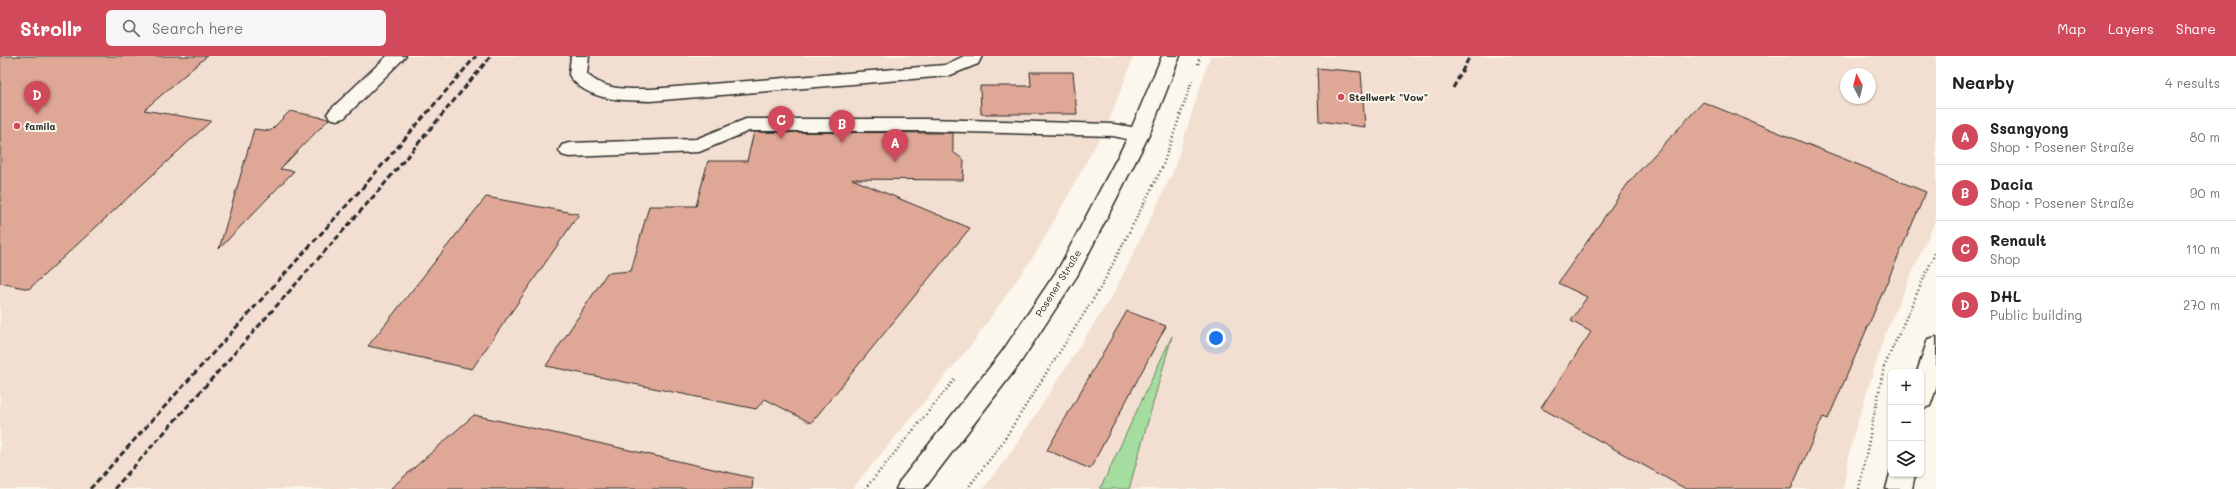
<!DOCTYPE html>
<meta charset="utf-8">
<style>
body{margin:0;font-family:Mali,sans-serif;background:#f6f6f6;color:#202124}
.controls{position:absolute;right:12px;bottom:12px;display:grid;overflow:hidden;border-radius:6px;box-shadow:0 1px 3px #0004}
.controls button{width:36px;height:36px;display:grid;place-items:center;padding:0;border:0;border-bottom:1px solid #e0e0e0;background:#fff;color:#202124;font:20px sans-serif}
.compass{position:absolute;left:1840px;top:12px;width:36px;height:36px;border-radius:50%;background:#fff;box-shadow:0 1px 3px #0004;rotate:353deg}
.you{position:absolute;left:1216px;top:282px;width:14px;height:14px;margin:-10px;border:3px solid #fff;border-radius:50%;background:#1a73e8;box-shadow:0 0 0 6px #1a73e833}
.badge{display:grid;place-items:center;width:26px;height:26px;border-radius:50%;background:#d1495b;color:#fff;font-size:13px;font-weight:700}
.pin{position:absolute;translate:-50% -33px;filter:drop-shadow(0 1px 2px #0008)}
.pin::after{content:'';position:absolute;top:21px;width:14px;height:12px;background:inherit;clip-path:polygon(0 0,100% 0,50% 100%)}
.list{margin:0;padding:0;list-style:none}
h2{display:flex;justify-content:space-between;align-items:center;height:52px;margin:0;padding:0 16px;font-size:17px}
h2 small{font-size:13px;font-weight:400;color:#757577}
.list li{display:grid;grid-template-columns:26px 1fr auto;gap:12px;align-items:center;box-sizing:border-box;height:56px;padding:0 16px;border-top:1px solid #e0e0e0}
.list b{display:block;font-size:15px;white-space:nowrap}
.list p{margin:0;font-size:13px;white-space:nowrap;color:#757577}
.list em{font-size:13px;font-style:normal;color:#757577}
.icon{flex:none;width:22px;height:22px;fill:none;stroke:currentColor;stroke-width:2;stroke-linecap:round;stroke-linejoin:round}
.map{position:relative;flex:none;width:1936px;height:433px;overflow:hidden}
header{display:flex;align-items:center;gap:24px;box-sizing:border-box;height:56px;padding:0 20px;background:#d1495b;color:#fff}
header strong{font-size:19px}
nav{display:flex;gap:22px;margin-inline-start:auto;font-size:14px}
.search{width:280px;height:36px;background:#f6f6f6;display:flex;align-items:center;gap:10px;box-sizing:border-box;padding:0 14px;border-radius:6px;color:#757577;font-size:15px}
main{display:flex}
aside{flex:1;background:#fff}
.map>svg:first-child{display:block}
</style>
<header>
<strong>Strollr</strong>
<div class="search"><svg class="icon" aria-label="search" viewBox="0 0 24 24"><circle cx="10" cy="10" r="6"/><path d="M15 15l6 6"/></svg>Search here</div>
<nav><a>Map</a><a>Layers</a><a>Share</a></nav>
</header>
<main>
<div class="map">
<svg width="1936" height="433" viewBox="0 0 1936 433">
<rect width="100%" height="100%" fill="#fbf7ec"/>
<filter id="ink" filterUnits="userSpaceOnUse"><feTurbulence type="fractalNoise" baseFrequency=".025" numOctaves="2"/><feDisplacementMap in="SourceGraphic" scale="8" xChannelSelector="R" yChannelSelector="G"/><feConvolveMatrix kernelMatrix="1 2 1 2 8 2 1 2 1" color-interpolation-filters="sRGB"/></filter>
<g filter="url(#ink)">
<path fill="#f3dfd2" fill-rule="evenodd" d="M0,0H1134L1109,65L1038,194L972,288L852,433H0Z
M1210,0H1936V163L1885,278L1852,384L1843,433H983L1012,395L1114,237L1173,116ZM1846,18H1870V42H1846Z"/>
<path fill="#a5dc9f" stroke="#688465" d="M1172,280L1129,433H1100Z"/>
<path fill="#dfa896" stroke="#2b2b2b" d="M0,0H207L144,54L211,65L29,233L0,227Z
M1317,12L1361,16L1365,71L1319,65Z
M1030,16H1073L1077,58H981L980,30H1031Z
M1703,46L1926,136L1828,363L1823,361L1791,433H1686L1541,352L1591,276L1571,265L1587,241L1558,227L1629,126Z
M290,55L329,63L280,113L294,115L219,193L254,73L270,75Z
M754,76L953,77V96L964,104L963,124L852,123L970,172L811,367L765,343L756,353L546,310L607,217L631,215L649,150H696L708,105H747Z
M486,141L579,158L472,313L368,290Z
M1127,255L1166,270L1090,413L1047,394Z
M474,359L753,422L752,433H390Z"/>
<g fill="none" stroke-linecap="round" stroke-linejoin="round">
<defs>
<path id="minor" d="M387,0H406L344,62L337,64L330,62L327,58L330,54Z
M571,0H589L587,18C605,35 628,33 651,33L945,9L964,0H982L978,8L948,20L651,45C623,44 587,46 569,19Z
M1162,0H1180L1149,79L1077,220L1018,310L924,433H896L900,425L1002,296L1060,210L1127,83L1113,80L927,75H749L699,96L569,101L562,99L559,94L562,89L569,87L696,83L746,63H927L1113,68L1132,71Z
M1936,281V333L1930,350L1921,353V316H1917L1928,283Z
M1891,414V418H1915L1912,433H1886Z"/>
</defs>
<use href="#minor" stroke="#2b2b2b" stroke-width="3"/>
<path stroke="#2b2b2b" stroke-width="2.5" stroke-dasharray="1 3" stroke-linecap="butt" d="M1198,8L1200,0
M865,433L955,323
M967,433L1000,390L1101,231L1162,112L1193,22
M1859,433L1884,311L1936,195"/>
<use href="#minor" fill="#fbf7ec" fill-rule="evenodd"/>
<path stroke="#2b2b2b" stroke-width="3" stroke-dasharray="6 3" stroke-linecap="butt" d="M1453,32L1470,0
M90,433L365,129L476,0
M114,433L381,132L491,0"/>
</g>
</g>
<g fill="#d1495b" stroke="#fbf7ec" stroke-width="1.5">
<circle cx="1341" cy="41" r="4"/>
<circle cx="17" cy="70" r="4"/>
</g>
<g text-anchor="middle" stroke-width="4" stroke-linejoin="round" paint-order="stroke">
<g font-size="10" font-weight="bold" fill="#2b2b2b" stroke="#fbf7ec" text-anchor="start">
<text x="1349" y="45">Stellwerk "Vow"</text>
<text x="25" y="74">famila</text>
</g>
<g font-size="10" fill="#2b2b2b" stroke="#fbf7ec">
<text transform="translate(1058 227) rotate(-58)" y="4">Posener Straße</text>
</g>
</g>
</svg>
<div class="controls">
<button>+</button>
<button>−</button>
<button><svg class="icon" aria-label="layers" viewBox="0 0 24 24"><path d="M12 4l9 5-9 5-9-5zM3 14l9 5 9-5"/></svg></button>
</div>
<svg class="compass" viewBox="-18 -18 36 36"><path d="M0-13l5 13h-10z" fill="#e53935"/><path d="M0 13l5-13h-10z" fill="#757577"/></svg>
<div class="you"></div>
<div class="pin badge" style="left:895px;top:106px">A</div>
<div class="pin badge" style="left:842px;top:87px">B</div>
<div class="pin badge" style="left:781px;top:83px">C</div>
<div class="pin badge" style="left:37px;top:58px">D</div>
</div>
<aside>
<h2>Nearby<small>4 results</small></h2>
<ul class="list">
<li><span class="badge">A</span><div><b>Ssangyong</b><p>Shop · Posener Straße</p></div><em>80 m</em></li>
<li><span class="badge">B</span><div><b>Dacia</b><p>Shop · Posener Straße</p></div><em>90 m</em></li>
<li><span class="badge">C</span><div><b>Renault</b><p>Shop</p></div><em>110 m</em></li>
<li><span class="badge">D</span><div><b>DHL</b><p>Public building</p></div><em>270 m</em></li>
</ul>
</aside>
</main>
